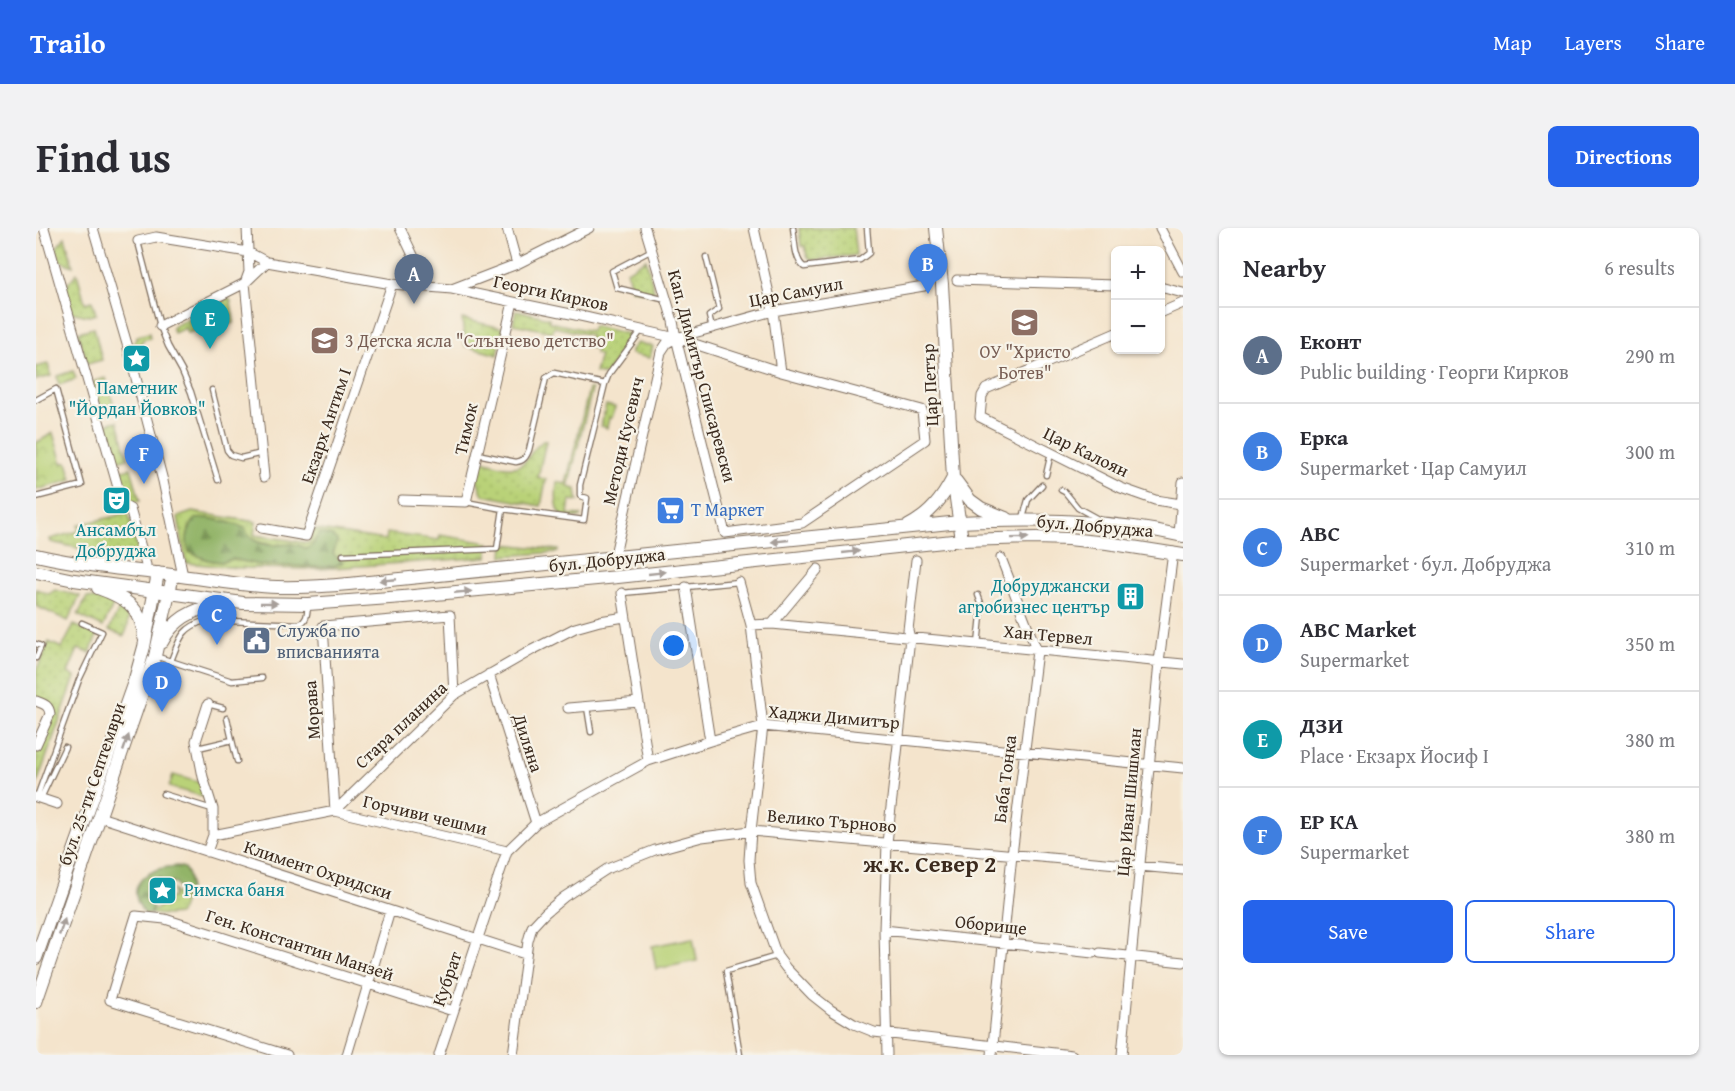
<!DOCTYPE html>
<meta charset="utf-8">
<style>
body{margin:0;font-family:"Gentium Book Plus",serif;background:#f2f2f3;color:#2b2b33}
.controls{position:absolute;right:18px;top:18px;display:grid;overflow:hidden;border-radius:9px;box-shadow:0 2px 4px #0004}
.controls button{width:54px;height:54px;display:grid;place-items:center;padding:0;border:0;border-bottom:2px solid #e1e1e2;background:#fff;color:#2b2b33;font:30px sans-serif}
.you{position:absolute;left:638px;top:418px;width:21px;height:21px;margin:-15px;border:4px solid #fff;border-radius:50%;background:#1a73e8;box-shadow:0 0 0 9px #1a73e833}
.badge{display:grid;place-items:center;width:39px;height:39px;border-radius:50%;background:#2563eb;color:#fff;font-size:20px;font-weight:700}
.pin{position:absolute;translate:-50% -50px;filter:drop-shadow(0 2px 3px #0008)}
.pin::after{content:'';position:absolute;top:32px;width:21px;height:18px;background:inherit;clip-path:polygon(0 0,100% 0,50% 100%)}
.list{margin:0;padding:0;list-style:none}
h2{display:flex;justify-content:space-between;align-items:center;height:78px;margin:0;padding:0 24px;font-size:26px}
h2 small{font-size:20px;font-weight:400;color:#7c7c81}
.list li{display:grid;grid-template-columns:39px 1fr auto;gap:18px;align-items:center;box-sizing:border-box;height:96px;padding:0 24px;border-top:2px solid #e1e1e2}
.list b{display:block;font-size:22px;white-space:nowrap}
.list p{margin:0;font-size:20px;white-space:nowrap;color:#7c7c81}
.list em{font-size:20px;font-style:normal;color:#7c7c81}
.actions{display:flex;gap:12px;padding:18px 24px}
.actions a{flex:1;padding:14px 0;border:2px solid #2563eb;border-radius:9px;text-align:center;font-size:21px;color:#2563eb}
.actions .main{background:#2563eb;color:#fff}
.map{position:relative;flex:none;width:1147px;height:827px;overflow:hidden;border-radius:9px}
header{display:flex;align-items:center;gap:36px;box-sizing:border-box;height:84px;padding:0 30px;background:#2563eb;color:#fff}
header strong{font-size:28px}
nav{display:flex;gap:33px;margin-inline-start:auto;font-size:21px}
.intro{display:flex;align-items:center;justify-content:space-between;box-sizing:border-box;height:144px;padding:0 36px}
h1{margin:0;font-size:42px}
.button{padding:15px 27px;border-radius:9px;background:#2563eb;color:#fff;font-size:21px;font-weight:700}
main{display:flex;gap:36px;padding:0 36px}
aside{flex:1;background:#fff;border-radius:9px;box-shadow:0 2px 4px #0004}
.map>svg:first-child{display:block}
</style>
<header>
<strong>Trailo</strong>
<nav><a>Map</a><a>Layers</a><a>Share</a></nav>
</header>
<div class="intro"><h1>Find us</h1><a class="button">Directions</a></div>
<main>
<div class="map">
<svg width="1147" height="827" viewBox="0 0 1147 827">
<defs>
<pattern id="grass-dots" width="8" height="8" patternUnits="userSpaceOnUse" patternTransform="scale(1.5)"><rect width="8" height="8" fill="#b9d278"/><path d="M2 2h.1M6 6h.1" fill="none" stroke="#a0b467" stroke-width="1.8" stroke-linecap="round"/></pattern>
<pattern id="forest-firs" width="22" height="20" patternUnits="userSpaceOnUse" patternTransform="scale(1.5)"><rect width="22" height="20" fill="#92b468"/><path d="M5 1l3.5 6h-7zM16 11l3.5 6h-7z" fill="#789355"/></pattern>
<pattern id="park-crowns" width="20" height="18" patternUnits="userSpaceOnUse" patternTransform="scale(1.5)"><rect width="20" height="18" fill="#b9d278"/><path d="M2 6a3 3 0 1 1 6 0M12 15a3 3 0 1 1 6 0" fill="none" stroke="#a0b467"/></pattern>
</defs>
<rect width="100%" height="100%" fill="#f7f3e8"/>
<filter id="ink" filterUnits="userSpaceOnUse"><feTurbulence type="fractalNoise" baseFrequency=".0167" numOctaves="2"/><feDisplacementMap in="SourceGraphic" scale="12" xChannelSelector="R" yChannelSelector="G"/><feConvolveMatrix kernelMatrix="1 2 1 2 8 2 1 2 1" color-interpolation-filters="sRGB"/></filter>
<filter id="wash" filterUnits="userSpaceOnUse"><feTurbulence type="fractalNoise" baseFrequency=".008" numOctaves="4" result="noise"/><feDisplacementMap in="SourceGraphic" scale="24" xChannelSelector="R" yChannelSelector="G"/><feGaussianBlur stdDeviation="1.35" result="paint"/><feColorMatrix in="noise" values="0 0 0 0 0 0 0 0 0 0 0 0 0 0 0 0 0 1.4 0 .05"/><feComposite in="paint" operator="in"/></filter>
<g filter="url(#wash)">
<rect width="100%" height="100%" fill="#f4e4cc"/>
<path fill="url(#grass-dots)" stroke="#7a7e4b" stroke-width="1.5" fill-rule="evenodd" d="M763,0H817L820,27L777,32L771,29L769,18H765Z
M29,9L37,38L24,33L20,20Z
M610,31L619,66L595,61L591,43Z
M41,45L49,75L56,73L60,86L53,88L34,84L27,61Z
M192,70L195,73L198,95L188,98L187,95L169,101L164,84Z
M480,82L513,90V94L555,103L557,98L596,107L580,130L570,147L559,145L564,127L559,126L560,121L552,119L554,107L518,99L516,104L477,96Z
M157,88L161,102L151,105L149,100L138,105L136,99Z
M426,91L467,100L462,127L429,118Z
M58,100L66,132L51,136L42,104Z
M113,105L114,110L107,112L103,118L107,134L98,136L95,119L102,108Z
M601,115L617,118L614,130L595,126V122Z
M12,136L15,148L0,152V139Z
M37,143L40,151L23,157L21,148Z
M70,150L79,182L72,183L64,180L56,154Z
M553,161H556L532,259L540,261L541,270L543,273L534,272L532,286L545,287V289C541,289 533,290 529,289C518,284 520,263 521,254L530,256Z
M570,177L579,179L576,190H573L571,200L565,198Z
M82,193L92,230L81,233L70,196Z
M507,213H510L502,249L510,252L505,278L447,267C442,254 436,244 447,233C462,237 481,246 491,231C496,224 500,218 507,213Z
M95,240L104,273L92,276L83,243Z
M156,284L220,294L218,307L273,315L278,301L350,312L351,305L403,312L404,307L453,315L451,329L282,341L203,340L150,335L142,289ZM172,290L202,297L215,312L239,318L262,317L271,321L277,316L280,310L299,320L297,327L299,329L298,338L224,337L196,331L185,334L172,332L153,324V300Z
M92,285L101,318L100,323C85,332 33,318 15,314L14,311L43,303L42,297Z
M468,316L522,322V324L467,328Z
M0,361L13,366L19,362L44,368L32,393L0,378Z
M51,369L75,373L78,375L67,399L42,387Z
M84,379C96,387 93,398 88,408L73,402Z
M38,397L61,407L54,425L42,421L32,445L39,449L0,558V527L18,486L0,469V443L13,414L26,420Z
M137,662L140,666L146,664V669L148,671L144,686L130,687L116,686L115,685L117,680L120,682L132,670H137Z"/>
<path fill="url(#forest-firs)" stroke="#666f43" stroke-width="1.5" d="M172,290L191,294L209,300C212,313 228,318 241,317C248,317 254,315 261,317C262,317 270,320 271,321L277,316L283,305L296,308L301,312C301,318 297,321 297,326L306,333V335L298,338L281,339L224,337L197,331L185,334L172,332L153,324C148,312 152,301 159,291Z
M142,638L148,640C155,649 154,661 150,671L145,669L146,664H144L139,654L111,668V672L117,680L115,684L116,686L110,687C85,658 111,639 142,638Z"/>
<path fill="url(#park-crowns)" stroke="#7a7e4b" stroke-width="1.5" d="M17,205L26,235L31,234L36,252L0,262V215Z"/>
<path fill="#b9d278" stroke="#7a7e4b" stroke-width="1.5" d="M137,547L166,555L168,569L133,559Z
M657,710L661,733L620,741L616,718Z"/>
</g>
<g filter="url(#ink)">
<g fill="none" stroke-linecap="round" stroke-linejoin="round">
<defs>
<path id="lane" d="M757,0C759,12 758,31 768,39L824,32L833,25L831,0
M102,14L124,98L132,118L146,143L155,164L182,252
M616,22L576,43L581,60L630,72
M670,29L683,81L673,88L676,100
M176,162L191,222L195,227L205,230L226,225
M0,172L20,161L46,257L0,269
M441,226L480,234C488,233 490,229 493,222L510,150L518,145L569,156
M1010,247L1015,225
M1025,262L1029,264L1042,280L1062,291
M430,274L467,281
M987,290L992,272L1006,257
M307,327L461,321L467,281L548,292L551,270L544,268V257L569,156L573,146L605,103
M586,365L703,354
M0,416L5,418L0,430
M942,417L946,378L942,367
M119,428L196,453L226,450
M135,433C144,410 145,400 171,392L263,396C272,393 271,384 272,376
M172,476L187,480
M551,479L555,504
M191,490L196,512
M162,520L196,512L201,533
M127,566L176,581
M1,569L43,452L66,404L46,395
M5,570L29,519
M704,827L690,743L741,728"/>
<path id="street" d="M8,0L87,277L94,281L110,337L109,344
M57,0L91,116L127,253L147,348
M211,0L213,44L209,55L228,249
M364,0L386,46L387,58
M471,0L481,36
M718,0L737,83L745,144
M1124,0L1147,44
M102,13L120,9L212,24L231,34L356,56L416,61L549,89L640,110L745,144L886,182L889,212L766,295L689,305L640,110L637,93L609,0
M921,52L1080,57
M1124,59L1147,65
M416,61L481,36L553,0
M1124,85L1147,75
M124,98L209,55L231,34
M1080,105L950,161L946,168L944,189L1085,260L1119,272L1145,276
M366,272L430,274L477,74
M225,300L270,308L356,56
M1143,307L1147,254
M578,331L625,124L631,115L640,110L737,83L888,58
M703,354L715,397L727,498L715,603L713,632L715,655L741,728L750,740L776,767L795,782L818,796L838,804L1036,827
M650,359L674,513
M586,365L612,533
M736,396L782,341
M715,397L736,396L1147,436
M453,446L500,595
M418,467L414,387L287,398L299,583L471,623
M0,473C8,476 13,477 14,486L0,517
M172,476L160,513L167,549L177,581V607
M532,480L603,474
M0,569L21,576
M64,589L489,726
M171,624L177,607L299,583L418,467L496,422L539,400L564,393L589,389
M848,702L1057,725
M1064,725L1147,734
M251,827L74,772L100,688L129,691L417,783
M311,827L354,683
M403,827L471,623L500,595L612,533L674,513L727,498L1147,540
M477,827L492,713L496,699L509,685L528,669L571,641L619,622L666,609L715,603L1147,642
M851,827L848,702L851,615L874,410L872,402L880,332
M956,827L976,627L1001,423L965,330
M1086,827L1123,434L1137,324"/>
<path id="secondary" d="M900,0L906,56L917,250L926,312
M920,253L934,272L945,280L972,291
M872,298C894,287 906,271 917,250
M0,327C48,338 96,342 145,348C177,352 208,358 241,359C282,360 323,355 364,351L924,294C998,291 1074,291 1147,308
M0,344L38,352L207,375L272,376L367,369L582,349L926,312L999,310L1032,311L1071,315L1147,327
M62,360C87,369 106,378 108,409
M126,414C138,390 159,380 184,377
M0,730L99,451L108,419L122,345
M0,774L119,428L137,347"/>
</defs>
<use href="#lane" stroke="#7c6b5b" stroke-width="7"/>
<use href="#street" stroke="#7c6b5b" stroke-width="11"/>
<use href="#secondary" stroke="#7c6b5b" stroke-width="14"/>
<use href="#lane" stroke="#fff" stroke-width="4.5"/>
<use href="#street" stroke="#fff" stroke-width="9"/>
<use href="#secondary" stroke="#fff" stroke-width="12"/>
</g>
<defs><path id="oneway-solid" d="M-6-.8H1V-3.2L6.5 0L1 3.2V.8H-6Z" transform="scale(1.5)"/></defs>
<g fill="#a79f9a">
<use href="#oneway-solid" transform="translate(984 310) rotate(-1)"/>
<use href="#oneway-solid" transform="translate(744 313) rotate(174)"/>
<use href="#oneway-solid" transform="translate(815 324) rotate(-6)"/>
<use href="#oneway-solid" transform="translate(621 345) rotate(-6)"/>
<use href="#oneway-solid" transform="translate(352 352) rotate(175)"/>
<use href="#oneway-solid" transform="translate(427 364) rotate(-5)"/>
<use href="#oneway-solid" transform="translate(233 375) rotate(1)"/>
<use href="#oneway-solid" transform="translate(90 515) rotate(-71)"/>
<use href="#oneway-solid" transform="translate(26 699) rotate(-71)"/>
</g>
</g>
<defs>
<symbol id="school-square" viewBox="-11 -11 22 22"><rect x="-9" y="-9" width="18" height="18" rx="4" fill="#8d6e63" stroke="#f7f3e8"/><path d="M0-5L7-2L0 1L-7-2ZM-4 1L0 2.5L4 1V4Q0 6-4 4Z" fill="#fff"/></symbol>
<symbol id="sight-square" viewBox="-11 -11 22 22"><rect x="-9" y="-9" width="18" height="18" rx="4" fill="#0f9aa8" stroke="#f7f3e8"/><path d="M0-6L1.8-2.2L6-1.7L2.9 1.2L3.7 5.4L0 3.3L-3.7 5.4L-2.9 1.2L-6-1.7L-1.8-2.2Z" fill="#fff"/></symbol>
<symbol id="theatre-square" viewBox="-11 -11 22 22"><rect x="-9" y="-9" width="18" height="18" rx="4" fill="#0f9aa8" stroke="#f7f3e8"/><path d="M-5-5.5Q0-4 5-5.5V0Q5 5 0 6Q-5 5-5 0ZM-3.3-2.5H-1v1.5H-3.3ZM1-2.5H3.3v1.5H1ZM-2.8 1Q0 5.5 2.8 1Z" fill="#fff"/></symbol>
<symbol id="supermarket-square" viewBox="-11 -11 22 22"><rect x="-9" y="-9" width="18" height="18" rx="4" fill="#3f7fe0" stroke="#f7f3e8"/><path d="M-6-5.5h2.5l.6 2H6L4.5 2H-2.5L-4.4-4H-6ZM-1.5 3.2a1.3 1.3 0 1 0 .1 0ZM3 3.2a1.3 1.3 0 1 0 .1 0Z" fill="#fff"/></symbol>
<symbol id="building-square" viewBox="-11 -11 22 22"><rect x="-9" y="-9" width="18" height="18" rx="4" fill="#0f9aa8" stroke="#f7f3e8"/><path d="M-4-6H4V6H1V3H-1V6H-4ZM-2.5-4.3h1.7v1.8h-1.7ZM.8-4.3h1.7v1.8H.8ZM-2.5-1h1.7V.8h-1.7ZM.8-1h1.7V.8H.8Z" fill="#fff"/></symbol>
<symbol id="civic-square" viewBox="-11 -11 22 22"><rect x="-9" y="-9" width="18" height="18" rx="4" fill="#5c6f8a" stroke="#f7f3e8"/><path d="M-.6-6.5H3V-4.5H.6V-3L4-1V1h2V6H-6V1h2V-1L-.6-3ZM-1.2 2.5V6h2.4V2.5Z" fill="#fff"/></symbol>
</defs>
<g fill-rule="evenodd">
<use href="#school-square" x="972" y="78" width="33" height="33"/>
<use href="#school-square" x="272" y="96" width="33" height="33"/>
<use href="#sight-square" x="84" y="114" width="33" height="33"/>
<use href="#theatre-square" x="64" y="256" width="33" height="33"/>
<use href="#supermarket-square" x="618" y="266" width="33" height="33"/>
<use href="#building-square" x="1078" y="352" width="33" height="33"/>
<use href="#civic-square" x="204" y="396" width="33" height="33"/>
<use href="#sight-square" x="110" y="646" width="33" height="33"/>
</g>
<g text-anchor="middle" stroke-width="4.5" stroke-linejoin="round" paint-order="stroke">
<g font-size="18" fill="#3b2a1e" stroke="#f7f3e8">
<text transform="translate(760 64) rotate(-11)" y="6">Цар Самуил</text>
<text transform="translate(515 65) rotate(12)" y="6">Георги Кирков</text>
<text transform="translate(666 148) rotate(75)" y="6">Кап. Димитър Списаревски</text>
<text transform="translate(894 157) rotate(-93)" y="6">Цар Петър</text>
<text transform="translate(290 198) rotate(-71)" y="6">Екзарх Антим I</text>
<text transform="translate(430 201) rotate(-77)" y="6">Тимок</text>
<text transform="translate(587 213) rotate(-77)" y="6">Методи Кусевич</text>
<text transform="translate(1050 224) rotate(26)" y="6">Цар Калоян</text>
<text transform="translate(1059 298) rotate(5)" y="6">бул. Добруджа</text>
<text transform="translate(571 332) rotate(-6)" y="6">бул. Добруджа</text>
<text transform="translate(1012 407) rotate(5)" y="6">Хан Тервел</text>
<text transform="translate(276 482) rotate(-94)" y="6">Морава</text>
<text transform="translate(798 489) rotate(5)" y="6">Хаджи Димитър</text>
<text transform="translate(365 497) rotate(-43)" y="6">Стара планина</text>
<text transform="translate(492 515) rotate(72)" y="6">Диляна</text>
<text transform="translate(969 551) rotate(-83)" y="6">Баба Тонка</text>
<text transform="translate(56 556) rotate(-71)" y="6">бул. 25-ти Септември</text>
<text transform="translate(1093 574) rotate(-85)" y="6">Цар Иван Шишман</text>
<text transform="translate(389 587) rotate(13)" y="6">Горчиви чешми</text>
<text transform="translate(796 593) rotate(5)" y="6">Велико Търново</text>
<text transform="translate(282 642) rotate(18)" y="6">Климент Охридски</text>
<text transform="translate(955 697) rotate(6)" y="6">Оборище</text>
<text transform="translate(264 717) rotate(18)" y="6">Ген. Константин Манзей</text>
<text transform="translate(411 751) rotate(-71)" y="6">Кубрат</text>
</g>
<g font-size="18" fill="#785e54" stroke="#f7f3e8" text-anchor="start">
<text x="309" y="119">3 Детска ясла "Слънчево детство"</text>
<text x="989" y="130" text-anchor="middle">ОУ "Христо<tspan x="989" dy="21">Ботев"</tspan></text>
</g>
<g font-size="18" fill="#0d838f" stroke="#f7f3e8">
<text x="101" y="166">Паметник<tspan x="101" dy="21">"Йордан Йовков"</tspan></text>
<text x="80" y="308">Ансамбъл<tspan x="80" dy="21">Добруджа</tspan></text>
<text x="1074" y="364" text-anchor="end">Добруджански<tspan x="1074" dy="21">агробизнес център</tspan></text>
<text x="148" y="668" text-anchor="start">Римска баня</text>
</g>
<g font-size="18" fill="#366cbe" stroke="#f7f3e8" text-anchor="start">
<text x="655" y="288">Т Маркет</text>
</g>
<g font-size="18" fill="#4e5e75" stroke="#f7f3e8" text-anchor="start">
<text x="241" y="409">Служба по<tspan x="241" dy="21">вписванията</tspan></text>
</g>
<g font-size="24" font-weight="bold" fill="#3b2a1e" stroke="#f7f3e8">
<text x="894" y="644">ж.к. Север 2</text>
</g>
</g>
</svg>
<div class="controls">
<button>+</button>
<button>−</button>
</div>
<div class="you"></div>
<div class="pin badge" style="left:378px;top:76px;background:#5c6f8a">A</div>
<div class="pin badge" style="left:892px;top:66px;background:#3f7fe0">B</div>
<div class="pin badge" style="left:181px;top:417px;background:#3f7fe0">C</div>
<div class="pin badge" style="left:126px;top:484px;background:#3f7fe0">D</div>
<div class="pin badge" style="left:174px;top:121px;background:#0f9aa8">E</div>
<div class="pin badge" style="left:108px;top:256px;background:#3f7fe0">F</div>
</div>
<aside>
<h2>Nearby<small>6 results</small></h2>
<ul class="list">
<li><span class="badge" style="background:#5c6f8a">A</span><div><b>Еконт</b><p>Public building · Георги Кирков</p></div><em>290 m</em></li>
<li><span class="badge" style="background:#3f7fe0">B</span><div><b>Ерка</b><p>Supermarket · Цар Самуил</p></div><em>300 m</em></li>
<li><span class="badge" style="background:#3f7fe0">C</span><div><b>ABC</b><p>Supermarket · бул. Добруджа</p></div><em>310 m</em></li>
<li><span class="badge" style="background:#3f7fe0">D</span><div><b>ABC Market</b><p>Supermarket</p></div><em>350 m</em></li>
<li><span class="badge" style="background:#0f9aa8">E</span><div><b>ДЗИ</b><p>Place · Екзарх Йосиф I</p></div><em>380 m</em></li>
<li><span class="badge" style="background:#3f7fe0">F</span><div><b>ЕР КА</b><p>Supermarket</p></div><em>380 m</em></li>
</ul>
<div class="actions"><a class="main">Save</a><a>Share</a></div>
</aside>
</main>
